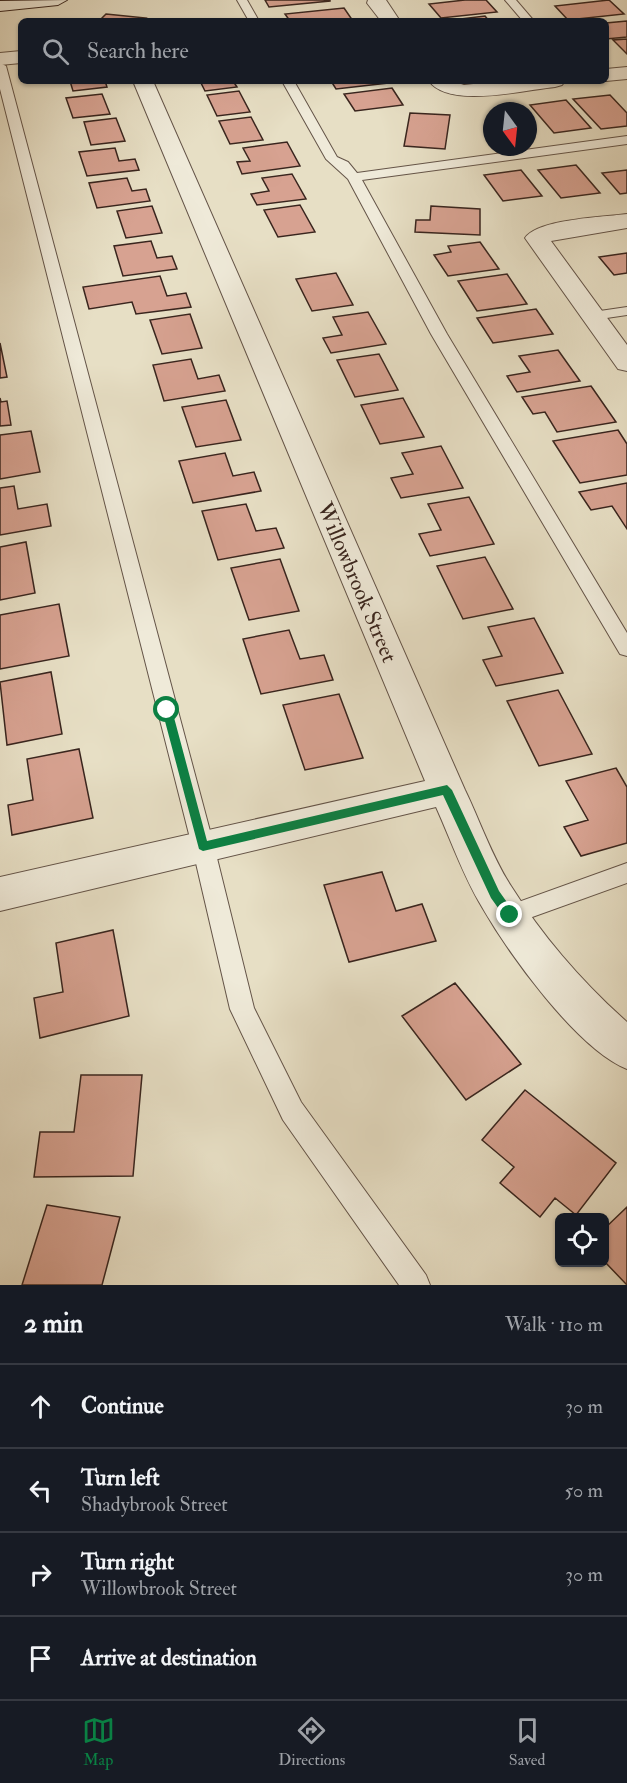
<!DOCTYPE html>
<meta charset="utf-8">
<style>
body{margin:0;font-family:"IM FELL Double Pica",serif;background:#242831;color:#f1f3f6}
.controls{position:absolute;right:18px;bottom:18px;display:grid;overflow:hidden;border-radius:9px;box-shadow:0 2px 4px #0004}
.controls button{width:54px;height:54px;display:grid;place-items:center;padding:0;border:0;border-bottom:2px solid #363941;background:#171b24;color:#f1f3f6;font:30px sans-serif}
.compass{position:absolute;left:483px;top:102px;width:54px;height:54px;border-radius:50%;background:#171b24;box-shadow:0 2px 4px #0004;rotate:165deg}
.stop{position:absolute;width:18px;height:18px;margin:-14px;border:4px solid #0b8043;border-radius:50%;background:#fff}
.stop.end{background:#0b8043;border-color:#fff;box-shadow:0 2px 6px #0008}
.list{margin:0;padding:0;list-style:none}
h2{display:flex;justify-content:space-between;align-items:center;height:78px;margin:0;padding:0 24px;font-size:26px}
h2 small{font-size:20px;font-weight:400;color:#9ea1a6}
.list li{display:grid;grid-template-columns:39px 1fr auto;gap:18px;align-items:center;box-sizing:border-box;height:84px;padding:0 24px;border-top:2px solid #363941}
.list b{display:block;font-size:22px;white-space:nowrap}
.list p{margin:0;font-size:20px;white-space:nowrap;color:#9ea1a6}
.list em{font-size:20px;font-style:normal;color:#9ea1a6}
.icon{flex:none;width:33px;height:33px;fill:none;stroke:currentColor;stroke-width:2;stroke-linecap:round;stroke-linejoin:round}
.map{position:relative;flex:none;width:627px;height:1285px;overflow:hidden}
.search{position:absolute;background:#171b24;box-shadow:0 2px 4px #0004;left:18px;right:18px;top:18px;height:66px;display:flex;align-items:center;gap:15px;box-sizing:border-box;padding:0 21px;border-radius:9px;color:#9ea1a6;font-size:22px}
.sheet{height:414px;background:#171b24}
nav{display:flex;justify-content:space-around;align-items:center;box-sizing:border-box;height:84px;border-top:2px solid #363941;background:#171b24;font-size:16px;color:#9ea1a6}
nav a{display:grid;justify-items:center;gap:3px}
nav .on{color:#0b8043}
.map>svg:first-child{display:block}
</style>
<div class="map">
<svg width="627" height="1285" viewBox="0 0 627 1285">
<rect width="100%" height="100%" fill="#e7dfc5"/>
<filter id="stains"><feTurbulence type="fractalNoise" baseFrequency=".00333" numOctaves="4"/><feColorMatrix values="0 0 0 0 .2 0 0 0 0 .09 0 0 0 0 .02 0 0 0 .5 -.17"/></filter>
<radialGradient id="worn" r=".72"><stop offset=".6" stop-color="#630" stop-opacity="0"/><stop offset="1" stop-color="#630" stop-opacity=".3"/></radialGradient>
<path fill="#d7a291" stroke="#39251e" stroke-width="1.5" d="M265,0H330V1L269,7Z
M465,0H486L497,12L441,18L429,4Z
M609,0L624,14L568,20L555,6Z
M344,8L353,21H290L285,14Z
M106,14L146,18L143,21H99Z
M485,16L489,21H444Z
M627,21V37L606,39V23Z
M627,39V54L613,40Z
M70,81H105L107,87L73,91Z
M200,81H233L237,87L205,91Z
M331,81H397V82L336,89Z
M392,88L403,105L355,111L344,94Z
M239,91L250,112L217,116L207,95Z
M102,94L110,114L73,118L66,98Z
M610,95L627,113V126L601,129L573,99Z
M566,100L591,128L554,133L530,105Z
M410,113L450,115L445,149L404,146Z
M251,117L263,140L230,144L219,121Z
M116,118L125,141L91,145L84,122Z
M287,142L300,166L242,174L237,162L250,161L243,148Z
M115,148L119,161L135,159L139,170L87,176L79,152Z
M576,165L600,193L561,198L538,170Z
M521,170L542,196L503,201L484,175Z
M627,170V193L620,194L602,173Z
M292,174L306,199L257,205L251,194L269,191L262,178Z
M127,178L132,191L146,189L150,201L97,208L89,183Z
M300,205L315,232L278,237L264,210Z
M152,206L162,233L126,238L117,211Z
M431,206L480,209V235L415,232L416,220H430Z
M151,241L157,258L172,256L177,269L123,276L114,246Z
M480,242L499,269L448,276L434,255L451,252L448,246Z
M627,253V273L614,275L599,257Z
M336,273L353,305L312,311L296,279Z
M507,274L527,304L477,311L458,281Z
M160,276L167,296L186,293L191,307L136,314L132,302L89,309L83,287Z
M536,309L553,334L493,343L477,318Z
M368,312L386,344L331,353L323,338L342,335L333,317Z
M190,314L202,348L162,354L150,320Z
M0,343L7,377L0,378Z
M558,350L580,381L517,392L507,376L530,372L519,356Z
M379,354L398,390L355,397L337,360Z
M191,359L198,379L219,375L225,391L164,401L153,365Z
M591,386L616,422L557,432L545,412L533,414L522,397Z
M0,398L1,402L7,401L11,425L0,426Z
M403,398L424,437L380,444L361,405Z
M226,400L241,440L196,447L182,407Z
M618,430L627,444V475L580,483L553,441Z
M31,431L40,472L0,479V435Z
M441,446L463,488L401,498L391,478L413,474L402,453Z
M225,453L233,476L254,472L261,491L193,503L179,461Z
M627,483V529L612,506L591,510L579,492Z
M14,486L18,509L47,504L51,526L0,535V488Z
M469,497L494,544L430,556L419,534L441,530L428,504Z
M246,504L256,531L276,528L284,548L218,560L202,511Z
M26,542L35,593L0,600V547Z
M485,557L513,609L463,619L437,566Z
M280,559L299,611L249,620L231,568Z
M59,604L69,656L0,669V615Z
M534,618L563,673L496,686L483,660L502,656L488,627Z
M289,630L300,659L324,655L333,680L261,694L243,639Z
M51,672L62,734L7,745L0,682Z
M558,690L592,754L539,766L507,701Z
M339,694L363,758L305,770L283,705Z
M79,749L93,818L12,835L8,805L33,800L27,759Z
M616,768L627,787V843L581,856L564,827L588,820L566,781Z
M382,872L396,911L422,904L436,941L349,962L324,885Z
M113,930L129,1016L40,1038L34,998L63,992L56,943Z
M455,983L521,1064L466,1100L402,1016Z
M81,1075H142L133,1176L34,1177L40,1132H74Z
M525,1090L616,1163L576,1215L555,1198L540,1217L500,1183L514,1167L482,1140Z
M47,1205L120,1217L102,1285H22Z
M627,1207V1285L604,1261V1229Z"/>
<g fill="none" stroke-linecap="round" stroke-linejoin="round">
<defs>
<path id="lane" d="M237,0H247L259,21H249Z
M505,0H516L534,21H523Z
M0,63L6,66L214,846L254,1008L301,1102L426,1275L430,1285H399L283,1120L230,1009L192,846L0,89Z
M282,81H294L337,157L348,162L357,173L627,136V144L362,180L447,334L627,633V656L620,654L431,334L348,179L326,159Z
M627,307V315L593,320L586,316L593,312Z
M627,863V883L510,925L502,922L498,915L502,908Z"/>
<path id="street" d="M368,0H386L400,21H381L367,3Z
M21,51V63L0,65V53Z
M627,67V79L606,81V69Z
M133,81H153L465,790C480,821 492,857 511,886C543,937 582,982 627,1022V1069C577,1049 509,954 482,907C463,876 451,840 436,807L0,911V877L425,781Z
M429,81H452L464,85L501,81H565L562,85L555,87C524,90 449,109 429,81Z
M627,214V228L551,241L627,345V371L618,369L525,238C538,219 604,217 627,214Z"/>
<path id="secondary" d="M67,0L58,5L0,11V1Z"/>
</defs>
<use href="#lane" stroke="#645448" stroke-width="2"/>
<use href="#street" stroke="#645448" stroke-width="2"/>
<use href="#secondary" stroke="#39251e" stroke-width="2"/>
<use href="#lane" fill="#efead9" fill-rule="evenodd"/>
<use href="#street" fill="#efead9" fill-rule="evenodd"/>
<use href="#secondary" fill="#efead9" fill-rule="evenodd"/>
</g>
<path fill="#0b8043" d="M167,706L172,710L207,841L447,785L452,790L499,891L516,915L514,919H506L491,898L443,795L203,851L199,849L162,710Z"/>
<g text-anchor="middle" stroke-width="4.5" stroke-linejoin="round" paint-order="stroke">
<g font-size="22" fill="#39251e" stroke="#efead9">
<text transform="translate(358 582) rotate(67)" y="8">Willowbrook Street</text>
</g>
</g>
<rect width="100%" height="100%" filter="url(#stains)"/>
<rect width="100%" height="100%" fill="url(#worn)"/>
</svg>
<div class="controls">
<button><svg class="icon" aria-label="locate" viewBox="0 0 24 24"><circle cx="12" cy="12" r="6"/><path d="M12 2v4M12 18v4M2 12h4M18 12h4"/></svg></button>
</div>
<svg class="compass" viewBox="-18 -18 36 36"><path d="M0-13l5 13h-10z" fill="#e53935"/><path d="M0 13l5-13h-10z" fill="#9ea1a6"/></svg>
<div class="stop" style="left:167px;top:710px"></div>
<div class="stop end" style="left:510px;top:915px"></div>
<div class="search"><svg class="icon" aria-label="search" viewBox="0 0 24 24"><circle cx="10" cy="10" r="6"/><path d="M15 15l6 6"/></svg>Search here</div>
</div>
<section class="sheet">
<h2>2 min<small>Walk · 110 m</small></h2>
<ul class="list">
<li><svg class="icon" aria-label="ahead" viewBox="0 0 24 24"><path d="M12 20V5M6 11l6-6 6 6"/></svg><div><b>Continue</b></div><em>30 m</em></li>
<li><svg class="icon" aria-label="left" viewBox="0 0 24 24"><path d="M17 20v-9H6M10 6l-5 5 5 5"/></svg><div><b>Turn left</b><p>Shadybrook Street</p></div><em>50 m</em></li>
<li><svg class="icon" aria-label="right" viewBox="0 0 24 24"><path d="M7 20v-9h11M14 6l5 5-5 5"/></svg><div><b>Turn right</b><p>Willowbrook Street</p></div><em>30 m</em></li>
<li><svg class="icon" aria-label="arrive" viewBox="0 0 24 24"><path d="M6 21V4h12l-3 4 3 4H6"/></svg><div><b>Arrive at destination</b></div></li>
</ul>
</section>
<nav>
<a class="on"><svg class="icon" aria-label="map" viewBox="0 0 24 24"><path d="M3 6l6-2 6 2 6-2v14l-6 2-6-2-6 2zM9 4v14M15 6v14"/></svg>Map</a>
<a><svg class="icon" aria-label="directions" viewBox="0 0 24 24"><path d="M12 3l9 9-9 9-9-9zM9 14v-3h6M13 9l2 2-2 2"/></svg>Directions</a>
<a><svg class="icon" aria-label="saved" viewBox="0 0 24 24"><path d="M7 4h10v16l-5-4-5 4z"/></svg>Saved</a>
</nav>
